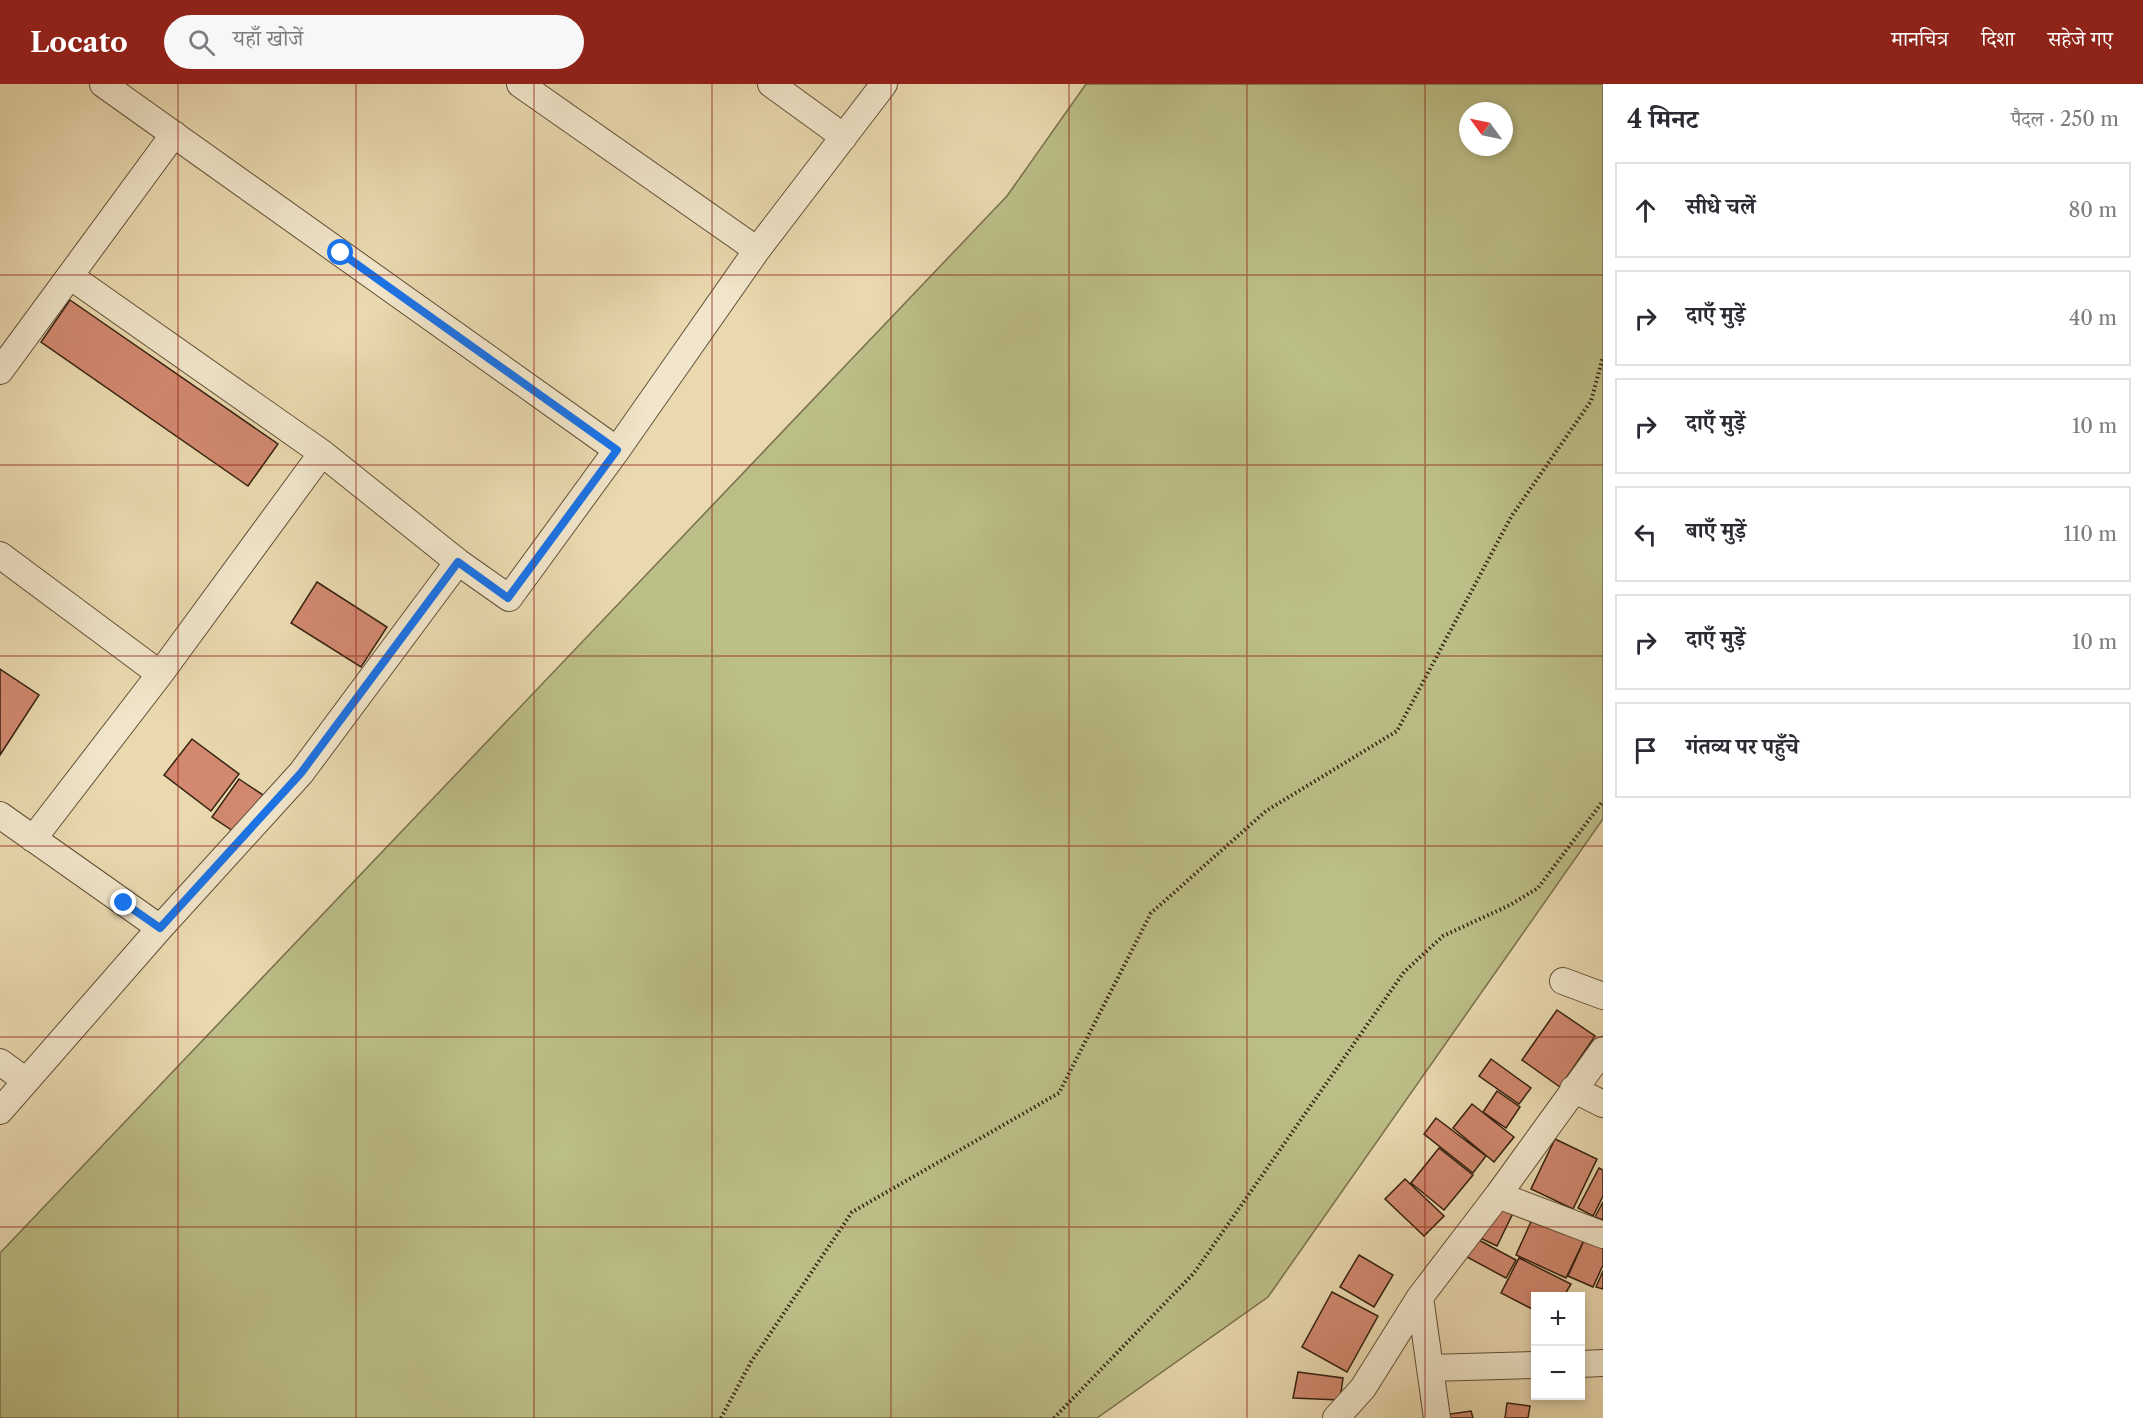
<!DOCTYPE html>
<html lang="hi">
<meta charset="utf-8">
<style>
body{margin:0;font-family:"Libre Caslon Text","Noto Serif Devanagari",serif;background:#f7f7f7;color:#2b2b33}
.controls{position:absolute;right:18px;bottom:18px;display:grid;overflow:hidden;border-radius:0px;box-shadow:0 3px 9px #0003}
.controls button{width:54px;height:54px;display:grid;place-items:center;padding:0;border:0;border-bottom:2px solid #e1e1e2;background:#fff;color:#2b2b33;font:30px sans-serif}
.compass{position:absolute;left:1459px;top:18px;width:54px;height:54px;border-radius:50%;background:#fff;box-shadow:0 3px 9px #0003;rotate:303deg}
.stop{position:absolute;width:18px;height:18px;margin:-14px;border:4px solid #1a73e8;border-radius:50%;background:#fff}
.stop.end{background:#1a73e8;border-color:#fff;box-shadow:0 2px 6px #0008}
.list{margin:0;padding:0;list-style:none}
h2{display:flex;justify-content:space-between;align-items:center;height:78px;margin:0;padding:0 24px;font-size:26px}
h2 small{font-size:20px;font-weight:400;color:#7c7c81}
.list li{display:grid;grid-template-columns:39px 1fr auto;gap:18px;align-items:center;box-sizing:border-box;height:96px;margin:0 12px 12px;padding:0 12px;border:2px solid #e1e1e2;border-radius:0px}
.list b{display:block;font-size:22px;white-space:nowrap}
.list em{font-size:20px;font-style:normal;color:#7c7c81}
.icon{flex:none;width:33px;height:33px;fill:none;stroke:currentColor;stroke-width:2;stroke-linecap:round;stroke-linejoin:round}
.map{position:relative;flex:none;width:1603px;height:1334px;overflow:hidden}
header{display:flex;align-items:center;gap:36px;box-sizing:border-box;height:84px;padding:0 30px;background:#8f2418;color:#fff}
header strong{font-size:28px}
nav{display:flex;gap:33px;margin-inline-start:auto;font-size:21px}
.search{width:420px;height:54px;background:#f7f7f7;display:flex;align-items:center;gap:15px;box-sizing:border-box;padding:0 21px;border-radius:33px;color:#7c7c81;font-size:22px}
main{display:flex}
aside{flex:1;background:#fff}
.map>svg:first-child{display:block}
</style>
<header>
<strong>Locato</strong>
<div class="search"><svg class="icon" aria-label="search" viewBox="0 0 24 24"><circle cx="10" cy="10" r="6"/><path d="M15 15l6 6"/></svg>यहाँ खोजें</div>
<nav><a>मानचित्र</a><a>दिशा</a><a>सहेजे गए</a></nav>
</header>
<main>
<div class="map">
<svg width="1603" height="1334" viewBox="0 0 1603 1334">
<rect width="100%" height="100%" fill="#ead9af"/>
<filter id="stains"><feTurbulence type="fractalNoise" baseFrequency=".00333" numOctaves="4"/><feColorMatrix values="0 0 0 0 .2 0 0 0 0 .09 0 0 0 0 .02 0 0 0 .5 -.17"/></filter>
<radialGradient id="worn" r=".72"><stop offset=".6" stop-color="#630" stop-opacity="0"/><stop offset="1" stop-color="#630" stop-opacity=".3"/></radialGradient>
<path fill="#bcbe87" stroke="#78704c" stroke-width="1.5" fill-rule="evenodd" d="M1086,0H1603V735L1268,1213L1097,1334H0V1169L1007,112ZM1468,27H1504V63H1468Z"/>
<path fill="#d28970" stroke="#352210" stroke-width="1.5" d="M70,216L278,360L248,402L41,258Z
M317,498L387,543L361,583L291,539Z
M0,585L39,611L0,671Z
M192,655L239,690L211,727L164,691Z
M239,695L263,711L236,749L212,733Z
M1557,926L1595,952L1560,1003L1522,976Z
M1491,975L1531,1004L1519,1020L1479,992Z
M1497,1007L1520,1023L1506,1044L1483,1028Z
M1472,1020L1514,1053L1494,1078L1453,1044Z
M1436,1034L1486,1072L1473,1089L1424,1050Z
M1555,1055L1597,1075L1573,1125L1531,1105Z
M1439,1064L1473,1091L1444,1126L1411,1099Z
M1599,1084L1603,1086V1112L1593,1132L1578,1124Z
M1405,1095L1444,1132L1424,1152L1385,1115Z
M1498,1117L1515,1125L1497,1162L1480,1154Z
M1603,1118V1136L1595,1133Z
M1534,1131L1585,1154L1566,1194L1516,1171Z
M1586,1152L1603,1159V1181L1593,1203L1568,1192Z
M1477,1155L1516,1176L1506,1194L1467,1173Z
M1359,1171L1393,1191L1374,1223L1340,1203Z
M1519,1174L1571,1200L1564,1212H1536V1227L1501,1209Z
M1603,1187V1205L1596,1203Z
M1332,1208L1378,1232L1347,1288L1302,1263Z
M1298,1288L1343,1294L1340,1316L1293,1314Z
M1507,1319L1530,1322L1528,1334H1505Z
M1471,1327L1473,1334H1444V1331Z"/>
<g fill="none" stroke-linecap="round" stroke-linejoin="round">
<defs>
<path id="minor" d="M103,0L617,366
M520,0L757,166
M771,0L844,53
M70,192L322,369L458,478L509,514L617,366L757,166L884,0
M0,287L174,50
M0,471L160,590
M0,731L160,844
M33,755L160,590L322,369
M1563,897L1603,912
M0,978L26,997
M1573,1005L1603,1020
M0,1027L160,844L301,689L458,478
M1498,1111L1603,1151
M1420,1213L1437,1334
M1580,1280L1603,1279
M1430,1284L1536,1281
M1336,1334L1363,1304L1420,1213L1498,1111L1603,966"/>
</defs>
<use href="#minor" stroke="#625038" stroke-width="28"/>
<path stroke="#352210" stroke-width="4" stroke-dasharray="1.5 3" stroke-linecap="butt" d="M721,1334L751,1278L852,1128L1059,1009L1151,829L1266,727L1397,647L1511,433L1591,317L1603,273
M1054,1334L1194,1189L1404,888L1443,852L1510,821L1538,804L1603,717"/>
<use href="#minor" stroke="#f1e6cb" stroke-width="26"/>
</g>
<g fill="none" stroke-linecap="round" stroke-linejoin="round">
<path stroke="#1a73e8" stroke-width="8" d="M124,819L160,844L301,689L458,478L508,514L617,366L341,169"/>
</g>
<path fill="none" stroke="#8f2418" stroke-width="1.5" stroke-opacity="0.55" d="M178,0V1334M356,0V1334M534,0V1334M712,0V1334M891,0V1334M1069,0V1334M1247,0V1334M1425,0V1334M0,191H1603M0,381H1603M0,572H1603M0,762H1603M0,953H1603M0,1143H1603"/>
<rect width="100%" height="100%" filter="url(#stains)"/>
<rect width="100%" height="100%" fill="url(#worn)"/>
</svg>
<div class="controls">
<button>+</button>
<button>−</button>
</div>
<svg class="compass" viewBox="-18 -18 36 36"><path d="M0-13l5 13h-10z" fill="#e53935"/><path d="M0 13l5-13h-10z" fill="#7c7c81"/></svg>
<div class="stop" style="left:341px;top:169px"></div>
<div class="stop end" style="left:124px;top:819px"></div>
</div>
<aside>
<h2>4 मिनट<small>पैदल · 250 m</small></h2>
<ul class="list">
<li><svg class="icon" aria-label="ahead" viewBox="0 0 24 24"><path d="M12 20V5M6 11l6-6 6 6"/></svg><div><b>सीधे चलें</b></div><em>80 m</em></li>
<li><svg class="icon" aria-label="right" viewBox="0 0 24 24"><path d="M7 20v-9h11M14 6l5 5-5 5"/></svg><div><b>दाएँ मुड़ें</b></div><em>40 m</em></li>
<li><svg class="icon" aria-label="right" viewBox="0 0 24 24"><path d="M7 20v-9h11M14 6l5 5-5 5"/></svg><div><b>दाएँ मुड़ें</b></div><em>10 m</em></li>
<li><svg class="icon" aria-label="left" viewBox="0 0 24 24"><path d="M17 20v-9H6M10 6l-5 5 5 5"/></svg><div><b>बाएँ मुड़ें</b></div><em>110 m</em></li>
<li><svg class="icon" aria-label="right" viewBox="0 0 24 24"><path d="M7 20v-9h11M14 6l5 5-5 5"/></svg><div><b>दाएँ मुड़ें</b></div><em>10 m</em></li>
<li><svg class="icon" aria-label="arrive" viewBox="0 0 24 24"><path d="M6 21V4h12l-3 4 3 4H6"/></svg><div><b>गंतव्य पर पहुँचे</b></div></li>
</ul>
</aside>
</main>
